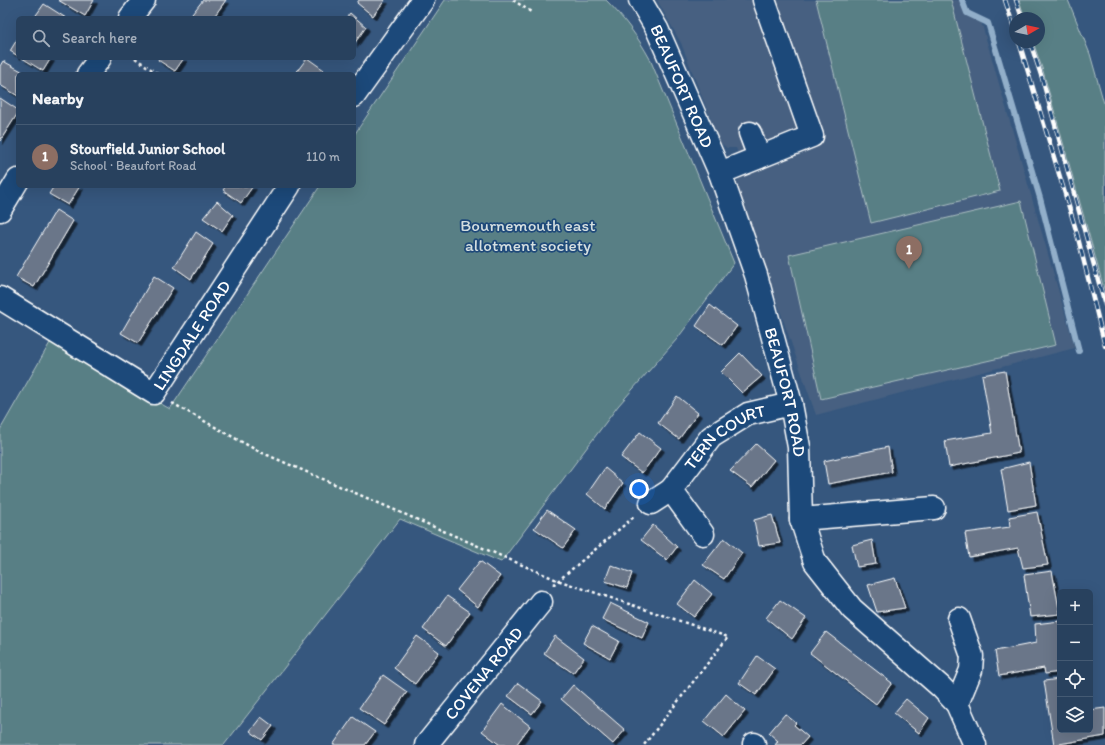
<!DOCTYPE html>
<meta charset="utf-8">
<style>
body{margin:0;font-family:Itim,sans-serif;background:#304864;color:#f1f3f6}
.controls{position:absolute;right:12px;bottom:12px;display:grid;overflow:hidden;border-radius:6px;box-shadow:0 4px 16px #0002}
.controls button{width:36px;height:36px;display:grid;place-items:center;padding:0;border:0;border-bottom:1px solid #445a73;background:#28415e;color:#f1f3f6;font:20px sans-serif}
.compass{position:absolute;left:1009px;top:12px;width:36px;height:36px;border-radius:50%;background:#28415e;box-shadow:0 4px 16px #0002;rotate:81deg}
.you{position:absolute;left:639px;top:489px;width:14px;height:14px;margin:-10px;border:3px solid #fff;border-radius:50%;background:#1a73e8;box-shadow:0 0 0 6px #1a73e833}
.badge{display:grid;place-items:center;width:26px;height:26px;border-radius:50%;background:#ff9aa2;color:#fff;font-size:13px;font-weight:700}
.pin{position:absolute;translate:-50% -33px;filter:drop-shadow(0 1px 2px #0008)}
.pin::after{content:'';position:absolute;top:21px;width:14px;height:12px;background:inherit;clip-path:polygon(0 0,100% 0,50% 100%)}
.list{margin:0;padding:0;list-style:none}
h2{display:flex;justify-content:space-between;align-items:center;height:52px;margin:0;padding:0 16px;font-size:17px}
h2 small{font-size:13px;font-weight:400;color:#a5afbc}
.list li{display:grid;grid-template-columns:26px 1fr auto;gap:12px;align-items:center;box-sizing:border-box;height:64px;padding:0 16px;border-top:1px solid #445a73}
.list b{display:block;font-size:15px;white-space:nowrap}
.list p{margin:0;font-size:13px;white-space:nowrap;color:#a5afbc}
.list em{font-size:13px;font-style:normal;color:#a5afbc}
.icon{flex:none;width:22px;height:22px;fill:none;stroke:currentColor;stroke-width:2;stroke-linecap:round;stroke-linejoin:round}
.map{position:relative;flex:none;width:1105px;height:745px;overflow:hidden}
.search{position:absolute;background:#28415e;box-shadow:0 4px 16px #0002;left:16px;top:16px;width:340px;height:44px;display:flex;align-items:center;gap:10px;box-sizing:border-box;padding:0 14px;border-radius:6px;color:#a5afbc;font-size:15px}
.panel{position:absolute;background:#28415e;box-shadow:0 4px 16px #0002;left:16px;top:72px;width:340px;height:116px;border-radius:6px}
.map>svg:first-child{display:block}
</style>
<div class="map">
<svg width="1105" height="745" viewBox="0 0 1105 745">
<defs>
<filter id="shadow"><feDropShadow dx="3.5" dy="3.5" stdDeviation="0" flood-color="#0009"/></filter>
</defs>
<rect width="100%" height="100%" fill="#36577e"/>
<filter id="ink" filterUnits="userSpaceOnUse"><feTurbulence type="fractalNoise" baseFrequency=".025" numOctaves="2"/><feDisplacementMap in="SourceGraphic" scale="8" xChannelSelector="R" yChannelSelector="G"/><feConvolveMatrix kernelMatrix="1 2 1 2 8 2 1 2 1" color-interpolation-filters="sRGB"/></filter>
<g filter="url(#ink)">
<path fill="#466081" d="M657,0H961L963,4L981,21L1075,348L816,415L736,183L745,171L736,148H727L720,143L681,43Z"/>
<path fill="#587f85" stroke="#acbfc2" d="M445,0H606C624,18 638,37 650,59L734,263L677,339L618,406L501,562L400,519L224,745H0V430L51,341L170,409L320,186H354V135Z
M816,0H951L1000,191L871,223Z
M1019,0H1068L1090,54L1105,107V292L1043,71L1033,42H1039V18H1025Z
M1021,201L1056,345L821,399L789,255Z"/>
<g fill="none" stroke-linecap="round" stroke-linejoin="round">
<path stroke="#92afca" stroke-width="6" d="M962,0L967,13L988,23L1040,198L1079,351"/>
</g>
<path fill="#6a7689" stroke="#fff" filter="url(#shadow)" d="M58,0H94L85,16Z
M203,0H226L213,18H189Z
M359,0H385L373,16L357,3Z
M44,4L66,18H34Z
M350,13L366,27L354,44V18H346Z
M18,38V56L10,51Z
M22,58H51L43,71Z
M159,58H184L175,71L158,60Z
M307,58L324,70L321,74H295Z
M3,61L27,74H18V96L0,85V66Z
M0,98L18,110V113L0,141Z
M54,186H80L68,205L49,194Z
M226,186H253L241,203L223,190Z
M217,201L233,215L222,231L203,218Z
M56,210L73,221L34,287L16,277Z
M196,232L213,244L191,279L174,267Z
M154,276L173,288L138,343L121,333Z
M710,305L737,326L723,345L696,326Z
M740,353L762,376L742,393L721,372Z
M1005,371L1019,453L949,467L945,441L992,433L982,375Z
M677,396L698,413L679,439L658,423Z
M640,432L661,448L642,473L621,457Z
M756,444L774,460L752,487L730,471Z
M888,447L892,472L828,484L824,461Z
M1029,462L1036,505L1008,510L1001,469Z
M605,468L623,483L605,509L587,494Z
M547,510L576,530L563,548L534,528Z
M1037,512L1048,565L1023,568L1018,548L969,557L965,533L1010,527L1009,517Z
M772,515L780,543L759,546L754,520Z
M653,525L677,547L667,560L641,540Z
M724,538L742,553L724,579L703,565Z
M872,540L876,564L857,567L852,545Z
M480,561L500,576L478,607L457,590Z
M611,565L632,573L627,588L605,581Z
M1052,571L1060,614L1030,617L1024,575Z
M895,578L905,608L877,612L868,585Z
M695,580L712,594L694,617L677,604Z
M447,596L470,612L446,646L423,629Z
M780,600L806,618L792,639L766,618Z
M610,603L649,622L642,638L602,619Z
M1060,621V672L1045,674L1044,668L999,676L995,651L1036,643L1035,624Z
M592,626L619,641L610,658L583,643Z
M826,632L892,683L876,704L810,653Z
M417,636L439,652L415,684L394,668Z
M555,636L584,658L573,673L544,653Z
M757,656L775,669L756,695L739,683Z
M383,675L407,692L384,725L359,708Z
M1060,679V730H1090V710L1105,708V736L1054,745L1044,681Z
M518,683L542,701L532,714L508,696Z
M573,685L625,730L613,744L561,699Z
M726,694L745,711L724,737L704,721Z
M906,699L929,718L919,733L894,713Z
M502,704L530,726L516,745H500L482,731Z
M785,714L796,723L794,725L808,737L801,745H775L778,741L769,733Z
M261,717L273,726L262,740L250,731Z
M353,717L375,732L365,745H333Z"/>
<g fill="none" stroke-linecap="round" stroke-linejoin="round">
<defs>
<g id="minor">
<path id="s1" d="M640,0L657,29L720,173L756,275L791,404L799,447L801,519L815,562L852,609L941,687L957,704L975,745"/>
<path d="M130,18L144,0"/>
<path d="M88,74L100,58"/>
<path d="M354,96L423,0"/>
<path d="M750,133L759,157"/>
<path d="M720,173L812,136L764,0"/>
<path d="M0,210L18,180"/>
<path id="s2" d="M0,298L154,393L289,186"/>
<path d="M651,503L671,490"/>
<path d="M801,519L934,508"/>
<path id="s3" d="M703,534L671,490L711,437L748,414L791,404"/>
<path d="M957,704L971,670L972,656L959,619"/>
<path d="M754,744V745"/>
<path id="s4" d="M426,745L541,602"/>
</g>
</defs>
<use href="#minor" stroke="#fff" stroke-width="25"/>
<path stroke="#fff" stroke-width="2.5" stroke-dasharray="3 3" stroke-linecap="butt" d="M513,0L531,12
M135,58L158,74
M172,403L258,451L557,580L728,637L644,745
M553,585L635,516"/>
<use href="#minor" stroke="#1f4a7a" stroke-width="22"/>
<defs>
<path id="rail" d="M1005,0L1015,31
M1016,0L1022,18
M1019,42L1076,230L1105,346
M1030,42L1042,78L1105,305"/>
</defs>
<use href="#rail" stroke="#fff" stroke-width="4.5"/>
<use href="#rail" stroke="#1f4a7a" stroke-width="3" stroke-dasharray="9" stroke-linecap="butt"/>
</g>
</g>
<g text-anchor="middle" stroke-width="3.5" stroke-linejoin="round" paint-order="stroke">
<g font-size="17" fill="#fff" stroke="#1f4a7a">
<text dy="6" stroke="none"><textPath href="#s1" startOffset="96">BEAUFORT ROAD</textPath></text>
<text dy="6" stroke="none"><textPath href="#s2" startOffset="250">LINGDALE ROAD</textPath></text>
<text dy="6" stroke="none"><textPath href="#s1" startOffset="420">BEAUFORT ROAD</textPath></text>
<text dy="6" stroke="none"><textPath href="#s3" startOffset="132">TERN COURT</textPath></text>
<text dy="6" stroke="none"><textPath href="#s4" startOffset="92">COVENA ROAD</textPath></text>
</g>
<g font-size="17" fill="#d5dfe0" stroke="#1f4a7a">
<text x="528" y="231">Bournemouth east<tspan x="528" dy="20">allotment society</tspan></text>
</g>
</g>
</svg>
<div class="controls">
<button>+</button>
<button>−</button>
<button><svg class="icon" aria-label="locate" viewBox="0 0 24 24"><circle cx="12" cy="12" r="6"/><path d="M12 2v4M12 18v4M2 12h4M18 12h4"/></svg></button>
<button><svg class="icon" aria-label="layers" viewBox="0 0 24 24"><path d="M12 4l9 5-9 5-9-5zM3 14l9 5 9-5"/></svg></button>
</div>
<svg class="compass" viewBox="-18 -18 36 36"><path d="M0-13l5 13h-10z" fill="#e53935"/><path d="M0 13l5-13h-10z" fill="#a5afbc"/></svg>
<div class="you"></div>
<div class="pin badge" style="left:909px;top:269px;background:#8d6e63">1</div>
<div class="search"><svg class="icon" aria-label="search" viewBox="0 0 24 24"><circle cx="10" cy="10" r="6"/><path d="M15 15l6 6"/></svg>Search here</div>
<section class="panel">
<h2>Nearby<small></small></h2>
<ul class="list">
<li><span class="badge" style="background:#8d6e63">1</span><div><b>Stourfield Junior School</b><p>School · Beaufort Road</p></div><em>110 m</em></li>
</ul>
</section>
</div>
